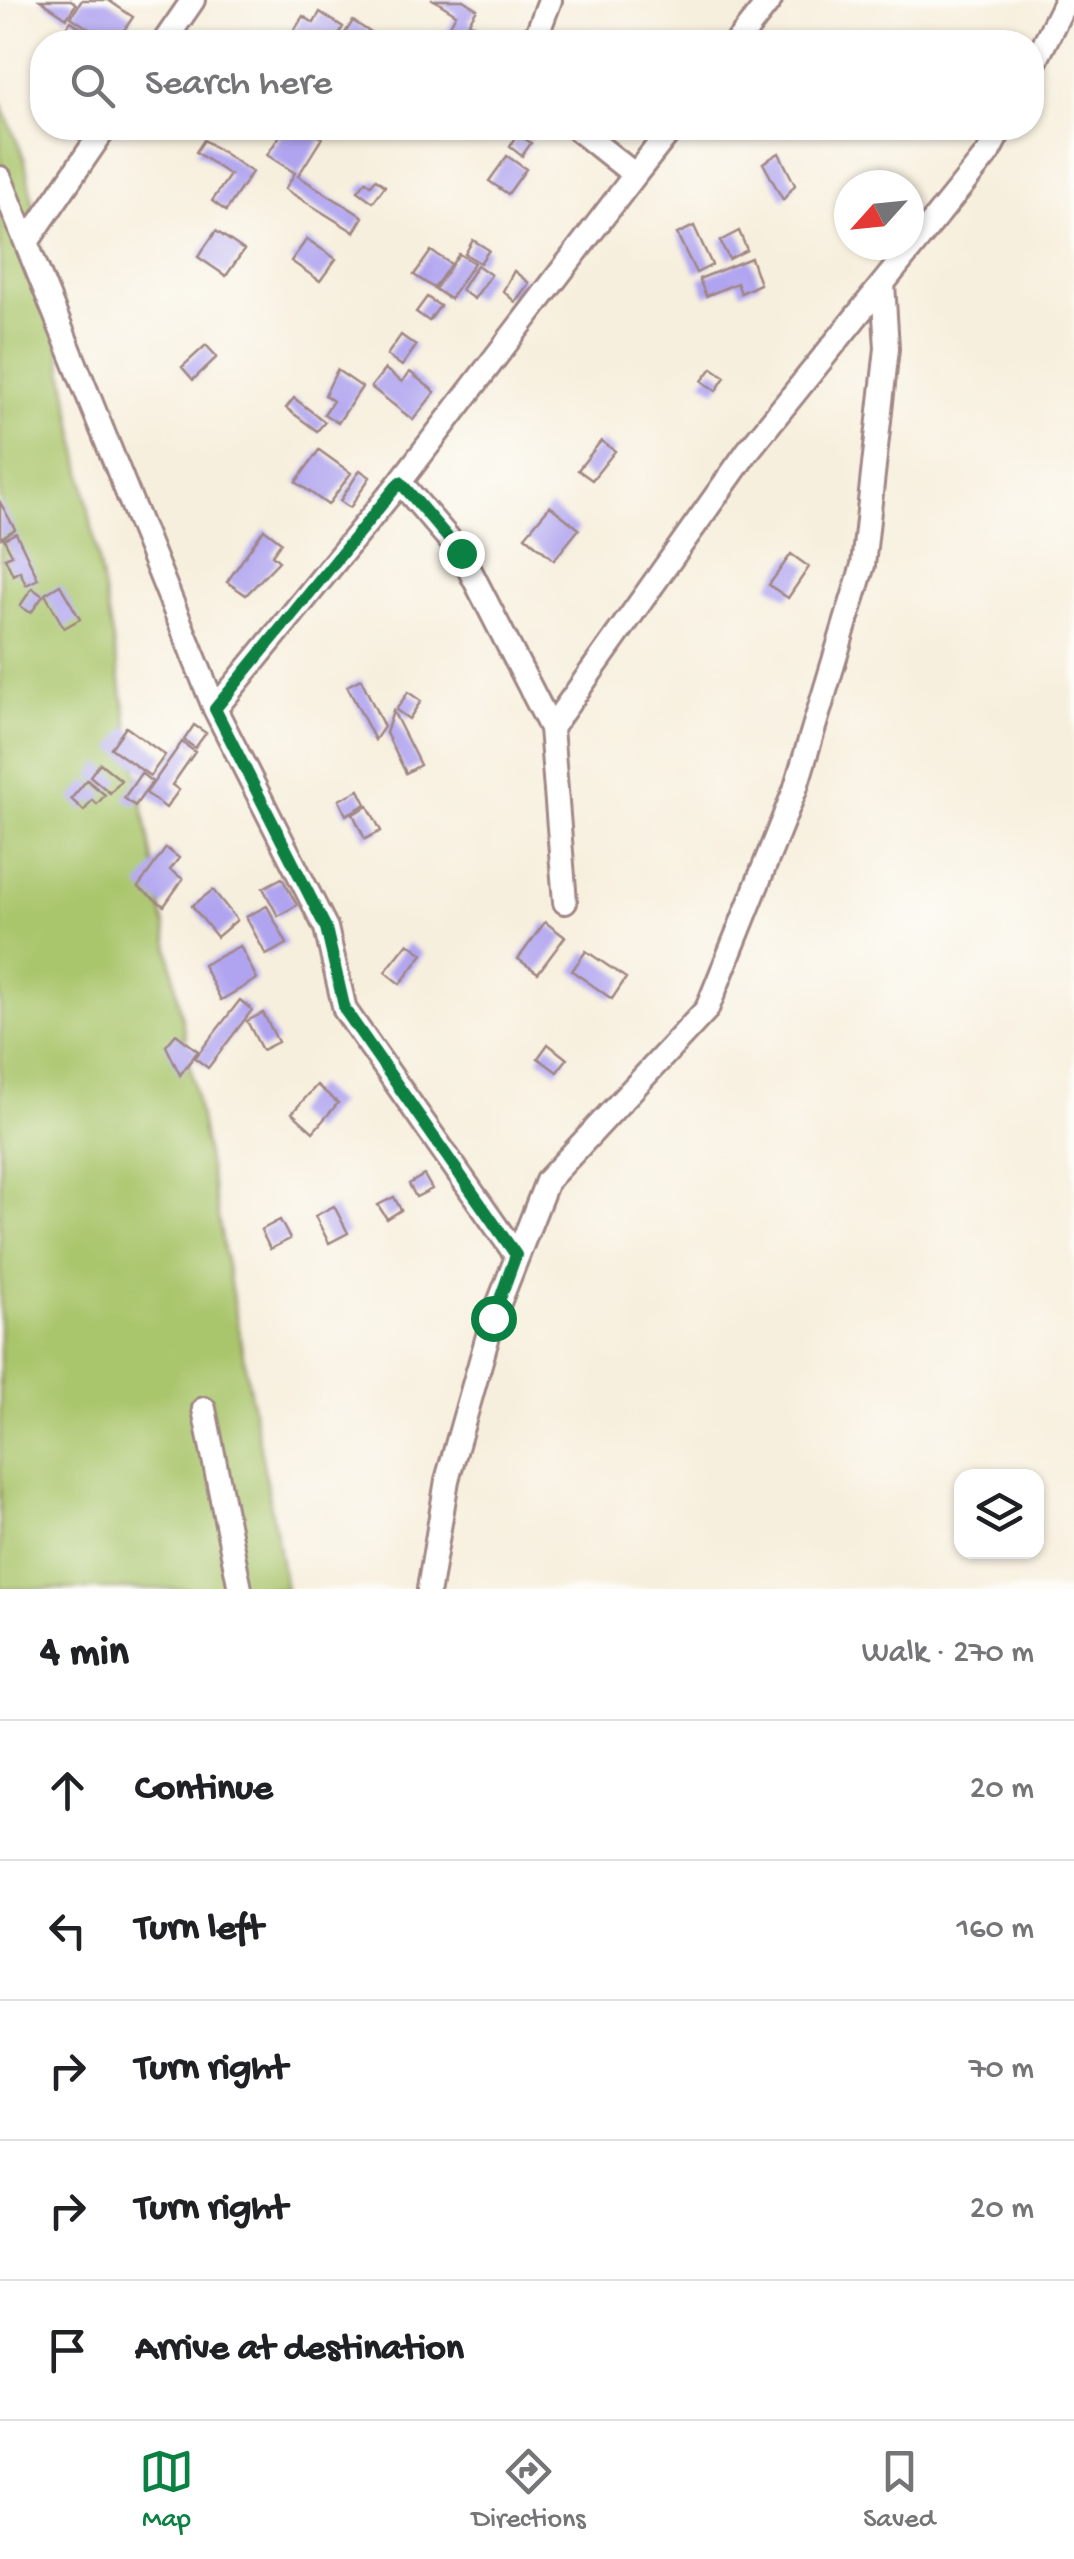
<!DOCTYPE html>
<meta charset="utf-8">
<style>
body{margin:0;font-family:"Gochi Hand",sans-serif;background:#f2f2f2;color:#202124}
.controls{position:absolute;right:30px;bottom:30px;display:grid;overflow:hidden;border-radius:20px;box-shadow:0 2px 8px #0004}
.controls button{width:90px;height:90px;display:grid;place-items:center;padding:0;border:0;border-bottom:2px solid #e0e0e0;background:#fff;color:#202124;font:50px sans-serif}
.compass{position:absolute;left:834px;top:170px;width:90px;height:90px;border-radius:50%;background:#fff;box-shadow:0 2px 8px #0004;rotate:243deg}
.stop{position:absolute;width:30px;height:30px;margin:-22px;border:8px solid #0b8043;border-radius:50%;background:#fff}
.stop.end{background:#0b8043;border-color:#fff;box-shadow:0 2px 10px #0008}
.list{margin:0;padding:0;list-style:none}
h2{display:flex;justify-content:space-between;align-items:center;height:130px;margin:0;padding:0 40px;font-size:42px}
h2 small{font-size:32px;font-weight:400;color:#757577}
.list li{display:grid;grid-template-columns:65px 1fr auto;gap:30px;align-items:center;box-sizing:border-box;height:140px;padding:0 40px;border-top:2px solid #e0e0e0}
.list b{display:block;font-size:38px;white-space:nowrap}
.list em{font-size:32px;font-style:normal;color:#757577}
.icon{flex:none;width:55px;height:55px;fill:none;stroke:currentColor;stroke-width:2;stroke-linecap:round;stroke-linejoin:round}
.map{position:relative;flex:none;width:1074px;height:1589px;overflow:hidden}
.search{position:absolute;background:#fff;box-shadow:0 2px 8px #0004;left:30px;right:30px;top:30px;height:110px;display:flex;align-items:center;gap:25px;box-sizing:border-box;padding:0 35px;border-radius:40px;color:#757577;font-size:38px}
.sheet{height:830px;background:#fff}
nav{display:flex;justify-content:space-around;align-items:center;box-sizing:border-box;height:140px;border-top:2px solid #e0e0e0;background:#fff;font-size:28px;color:#757577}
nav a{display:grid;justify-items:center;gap:5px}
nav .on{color:#0b8043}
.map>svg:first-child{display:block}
</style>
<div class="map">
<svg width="1074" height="1589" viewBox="0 0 1074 1589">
<rect width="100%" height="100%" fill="#fdfcf7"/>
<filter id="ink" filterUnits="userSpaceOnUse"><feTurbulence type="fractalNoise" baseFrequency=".01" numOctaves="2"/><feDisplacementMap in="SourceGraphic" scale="20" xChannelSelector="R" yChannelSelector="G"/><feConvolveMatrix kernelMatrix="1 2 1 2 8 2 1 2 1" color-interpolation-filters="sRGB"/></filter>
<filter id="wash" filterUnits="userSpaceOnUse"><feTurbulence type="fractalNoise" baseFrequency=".0048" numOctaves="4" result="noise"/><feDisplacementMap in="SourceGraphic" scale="40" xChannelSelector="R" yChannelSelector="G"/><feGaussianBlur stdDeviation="2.25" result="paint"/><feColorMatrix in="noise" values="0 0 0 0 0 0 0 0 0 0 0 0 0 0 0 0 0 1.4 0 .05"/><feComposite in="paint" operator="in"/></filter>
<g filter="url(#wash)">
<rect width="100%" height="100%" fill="#f7efdd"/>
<path fill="#aac66d" stroke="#7a724c" stroke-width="2.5" d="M0,101L25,160L286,1589H0Z"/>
<g id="blocks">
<path fill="#b0a4f0" d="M40,0H71L76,4L67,18Z
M82,0H108L133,17L116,42H109L71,17Z
M434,0H463L477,9L469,22L490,35L486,42H465L447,31L456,14Z
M320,12L343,27L334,42H287L303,16L314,23Z
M71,21L91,35L85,42H56Z
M353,21L385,42H339Z
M285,128H305L322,138L298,176L363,217L354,232L285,189L295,173L267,155Z
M517,133L531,143L522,156L510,147Z
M204,140L252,172L226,211L212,201L230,175L196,152Z
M779,153L795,185L783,200L763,163Z
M507,156L526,169L508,194L489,181Z
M376,179L385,186L373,202L358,191L366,181L371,185Z
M694,226L712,265L696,273L677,234Z
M216,231L244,250L226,276L198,257Z
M739,231L747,250L729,259L720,241Z
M307,239L336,259L320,281L291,261Z
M473,240L489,250L480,263L465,254Z
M431,251L451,264L434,288L414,275Z
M459,254L474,263L450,299L435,289Z
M751,258L760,284L741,293L737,283L706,296L699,279Z
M477,265L491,275L474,299L461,290Z
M514,271L529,283L515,302L503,291Z
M427,297L440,306L429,321L416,312Z
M401,335L416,346L402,366L387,355Z
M206,345L217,357L193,380L182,367Z
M712,368L725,377L716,391L702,381Z
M385,369L402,382L410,372L435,392L413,420L371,387Z
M337,370L362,387L338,423L324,414L333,401L325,395Z
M294,398L325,422L317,431L286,408Z
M601,441L615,451L592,480L578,470Z
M319,450L351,473L328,505L296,482Z
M360,470L370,477L350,508L340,501Z
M0,502L15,529L1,538L0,535Z
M550,506L579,529L554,560L525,536Z
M264,529L281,542L272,555L279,561L246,595L227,582Z
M16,533L38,579L26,585L20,571L13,575L5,558L12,555L4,539Z
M791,554L809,567L788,598L769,585Z
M60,585L80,619L64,628L45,594Z
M32,588L43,596L31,613L20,606Z
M361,679L384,727L375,740L347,686Z
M408,692L421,701L409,719L396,710Z
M393,711L420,765L406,773L386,733Z
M194,725L206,733L195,748L184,740Z
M126,727L165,755L150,776L111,748Z
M182,742L195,752L172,785L179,790L166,808L146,793Z
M100,763L121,780L110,793L90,776Z
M141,773L152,782L135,806L124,798Z
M87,780L105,795L97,804L92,800L84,811L71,799Z
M359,790L366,804L346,815L339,800Z
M368,806L381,831L365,839L353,814Z
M166,848L179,858L170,870L183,879L164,906L138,887Z
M282,878L297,905L278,916L263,888Z
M213,890L237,920L217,937L192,906Z
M267,906L287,944L266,955L246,917Z
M545,922L565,937L538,973L518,959Z
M408,943L423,954L400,984L385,972Z
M240,946L257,979L221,1000L203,965Z
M586,951L626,978L612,999L572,971Z
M240,1000L252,1010L208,1068L195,1058Z
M263,1013L278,1042L262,1050L247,1021Z
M176,1034L198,1051L180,1075L166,1046Z
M548,1044L567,1059L557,1072L538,1058Z
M317,1085L338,1103L313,1132L292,1113Z
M424,1175L432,1189L416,1197L409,1184Z
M394,1197L401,1210L387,1219L378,1205Z
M334,1206L348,1233L329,1243L315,1216Z
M280,1220L290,1239L270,1249L261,1230Z"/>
</g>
</g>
<g filter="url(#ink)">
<use href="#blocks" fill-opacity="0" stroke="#a08784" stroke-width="2.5"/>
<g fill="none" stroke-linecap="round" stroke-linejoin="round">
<defs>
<path id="minor" d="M164,42L193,0
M534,42L550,0
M737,42L770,0
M1032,68L1066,0
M635,175L672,128
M0,178L215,709
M27,242L105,128
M400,482L461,553L551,728L565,902
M551,728L747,452L988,153L1001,128
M516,1255L345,1010L326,928L215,709L400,482L635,175L576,128
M204,1409L240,1589
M429,1589L447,1480L493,1318L547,1181L707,1009L795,790L863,565L887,348L883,284"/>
</defs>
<use href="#minor" stroke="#a08784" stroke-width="28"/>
<use href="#minor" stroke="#fff" stroke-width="22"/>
</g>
</g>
<g fill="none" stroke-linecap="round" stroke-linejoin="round" filter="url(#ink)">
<path stroke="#0b8043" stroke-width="12" d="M461,553L400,482L215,709L326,928L345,1010L516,1255L493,1318"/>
</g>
</svg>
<div class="controls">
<button><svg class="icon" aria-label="layers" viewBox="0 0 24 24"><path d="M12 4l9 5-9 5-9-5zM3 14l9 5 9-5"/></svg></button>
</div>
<svg class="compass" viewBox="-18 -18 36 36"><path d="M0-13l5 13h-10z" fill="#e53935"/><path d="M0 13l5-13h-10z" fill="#757577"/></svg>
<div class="stop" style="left:493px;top:1318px"></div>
<div class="stop end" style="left:461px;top:553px"></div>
<div class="search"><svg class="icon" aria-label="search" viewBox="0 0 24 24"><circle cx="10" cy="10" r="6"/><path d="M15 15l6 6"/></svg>Search here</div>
</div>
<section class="sheet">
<h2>4 min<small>Walk · 270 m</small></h2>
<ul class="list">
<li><svg class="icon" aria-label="ahead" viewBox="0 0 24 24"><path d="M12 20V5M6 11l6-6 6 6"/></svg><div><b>Continue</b></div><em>20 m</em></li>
<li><svg class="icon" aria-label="left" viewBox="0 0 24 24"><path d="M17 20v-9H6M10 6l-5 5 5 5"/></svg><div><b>Turn left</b></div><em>160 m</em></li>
<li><svg class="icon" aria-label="right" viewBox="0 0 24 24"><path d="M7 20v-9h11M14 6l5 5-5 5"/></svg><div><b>Turn right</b></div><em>70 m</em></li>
<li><svg class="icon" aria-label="right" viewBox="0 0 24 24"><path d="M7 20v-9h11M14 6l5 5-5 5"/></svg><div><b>Turn right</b></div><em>20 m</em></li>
<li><svg class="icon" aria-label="arrive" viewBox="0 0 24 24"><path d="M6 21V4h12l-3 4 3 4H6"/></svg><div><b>Arrive at destination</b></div></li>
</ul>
</section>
<nav>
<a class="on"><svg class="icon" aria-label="map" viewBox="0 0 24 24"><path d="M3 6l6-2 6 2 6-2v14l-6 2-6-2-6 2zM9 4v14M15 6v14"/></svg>Map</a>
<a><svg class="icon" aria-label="directions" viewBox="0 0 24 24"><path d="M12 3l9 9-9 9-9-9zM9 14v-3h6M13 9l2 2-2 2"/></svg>Directions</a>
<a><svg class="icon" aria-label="saved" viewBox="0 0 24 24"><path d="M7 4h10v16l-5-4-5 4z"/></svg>Saved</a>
</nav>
